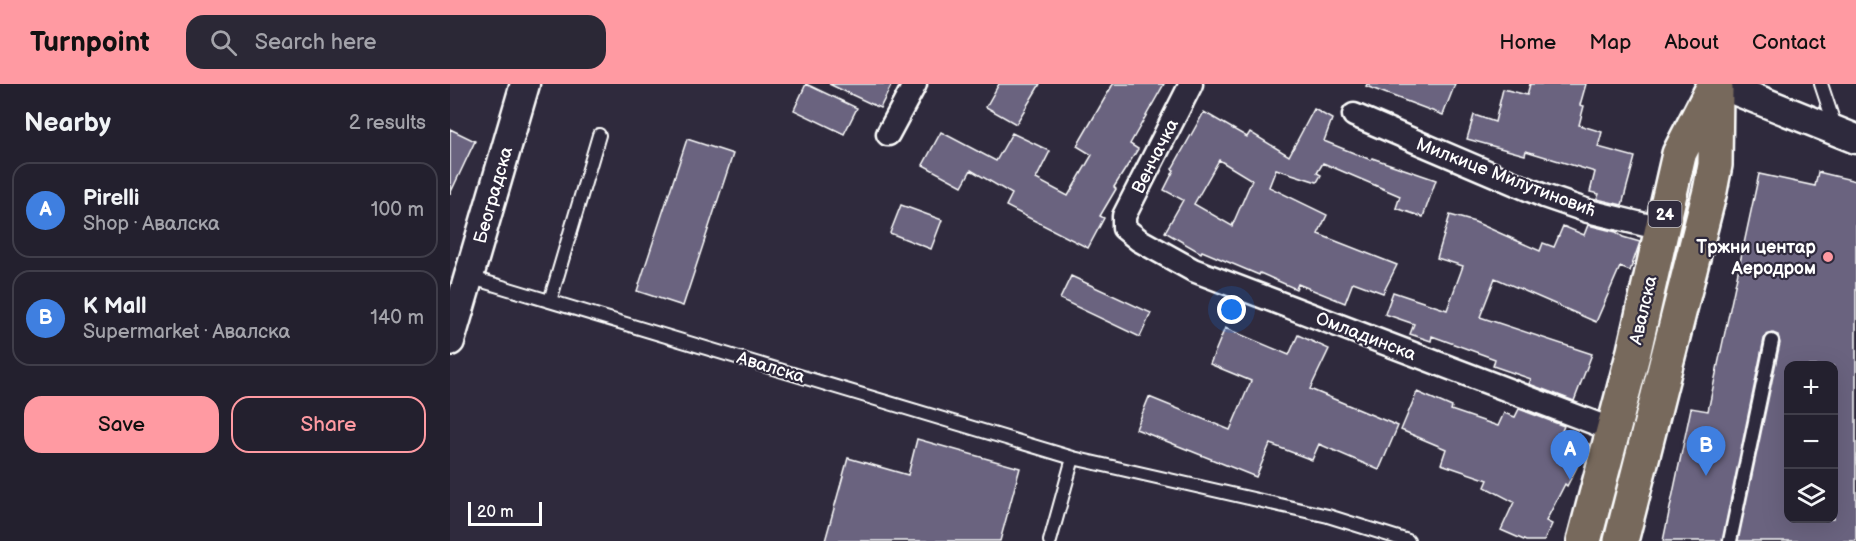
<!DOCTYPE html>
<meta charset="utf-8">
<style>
body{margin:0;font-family:"Balsamiq Sans",sans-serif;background:#2b2836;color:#f1f3f6}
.controls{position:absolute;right:18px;bottom:18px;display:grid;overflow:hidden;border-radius:12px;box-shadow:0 6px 24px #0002}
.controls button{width:54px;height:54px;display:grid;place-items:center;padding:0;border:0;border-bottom:2px solid #403e4a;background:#23202e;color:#f1f3f6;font:30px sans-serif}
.scale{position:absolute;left:18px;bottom:15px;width:74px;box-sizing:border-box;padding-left:6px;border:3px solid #fff;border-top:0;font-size:16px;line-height:21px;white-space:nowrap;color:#fff;-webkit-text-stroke:4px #2f2a3d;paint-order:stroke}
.you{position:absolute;left:782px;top:226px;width:21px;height:21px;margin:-15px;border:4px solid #fff;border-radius:50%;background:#1a73e8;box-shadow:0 0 0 9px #1a73e833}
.badge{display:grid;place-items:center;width:39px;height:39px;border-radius:50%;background:#ff9aa2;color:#fff;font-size:20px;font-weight:700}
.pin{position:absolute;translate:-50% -50px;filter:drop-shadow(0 2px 3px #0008)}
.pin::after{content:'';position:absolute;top:32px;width:21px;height:18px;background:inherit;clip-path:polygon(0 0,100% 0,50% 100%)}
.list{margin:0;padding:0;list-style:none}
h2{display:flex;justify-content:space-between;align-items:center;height:78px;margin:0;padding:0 24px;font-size:26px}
h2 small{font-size:20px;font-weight:400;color:#a3a3aa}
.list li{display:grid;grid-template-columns:39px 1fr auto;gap:18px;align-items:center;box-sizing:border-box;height:96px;margin:0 12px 12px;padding:0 12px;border:2px solid #403e4a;border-radius:18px}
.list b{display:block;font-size:22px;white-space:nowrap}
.list p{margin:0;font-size:20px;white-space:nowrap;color:#a3a3aa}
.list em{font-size:20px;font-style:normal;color:#a3a3aa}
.actions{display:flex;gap:12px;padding:18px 24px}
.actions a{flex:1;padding:14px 0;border:2px solid #ff9aa2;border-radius:18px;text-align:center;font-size:21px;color:#ff9aa2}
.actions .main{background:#ff9aa2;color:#111}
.icon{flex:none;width:33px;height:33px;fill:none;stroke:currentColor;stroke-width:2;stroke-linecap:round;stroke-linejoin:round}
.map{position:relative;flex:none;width:1406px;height:457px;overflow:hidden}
header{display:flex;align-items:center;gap:36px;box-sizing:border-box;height:84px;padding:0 30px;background:#ff9aa2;color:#111}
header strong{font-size:28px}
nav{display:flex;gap:33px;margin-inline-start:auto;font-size:21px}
.search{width:420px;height:54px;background:#2b2836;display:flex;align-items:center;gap:15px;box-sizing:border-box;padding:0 21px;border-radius:18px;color:#a3a3aa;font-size:22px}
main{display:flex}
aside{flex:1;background:#23202e}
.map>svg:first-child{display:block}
</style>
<header>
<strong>Turnpoint</strong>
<div class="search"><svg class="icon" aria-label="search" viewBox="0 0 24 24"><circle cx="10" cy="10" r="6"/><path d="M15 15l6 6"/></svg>Search here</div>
<nav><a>Home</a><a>Map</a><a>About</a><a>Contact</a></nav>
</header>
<main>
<aside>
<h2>Nearby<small>2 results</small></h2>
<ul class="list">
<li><span class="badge" style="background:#3f7fe0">A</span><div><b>Pirelli</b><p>Shop · Авалска</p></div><em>100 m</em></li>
<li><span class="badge" style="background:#3f7fe0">B</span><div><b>K Mall</b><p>Supermarket · Авалска</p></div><em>140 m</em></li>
</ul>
<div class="actions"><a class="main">Save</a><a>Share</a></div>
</aside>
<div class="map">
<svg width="1406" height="457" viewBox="0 0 1406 457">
<rect width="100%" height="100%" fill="#2f2a3d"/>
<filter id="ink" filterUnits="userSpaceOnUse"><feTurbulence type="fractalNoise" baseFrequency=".0167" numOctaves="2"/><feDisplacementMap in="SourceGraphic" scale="12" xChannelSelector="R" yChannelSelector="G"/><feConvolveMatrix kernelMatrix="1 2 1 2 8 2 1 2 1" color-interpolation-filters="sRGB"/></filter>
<g filter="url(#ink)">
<path fill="#6a647f" stroke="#fff" stroke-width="1.5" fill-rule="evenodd" d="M356,0L407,24L394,50L344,26Z
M379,0H442L430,24Z
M549,0H590L566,40L536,23Z
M663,0H714L680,60L688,65L664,103L666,105L650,132L654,134L638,164L556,122L562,110L521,86L512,102L473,81L491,48L546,77L562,49L600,67L586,95L618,112L642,71L627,62Z
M917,0H1005L993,31L916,2Z
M1080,0H1136L1130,21L1134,22L1129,41L1152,48L1148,63L1185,73L1172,121L1147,115L1149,110L1140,108L1145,88L1076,67L1075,71L1017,55L1024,31L1045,38L1053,5L1077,11Z
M864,25L882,35L874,57L921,76L922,74L986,96L973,133L946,124L950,112L873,79L867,89L871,91L867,98L826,85L819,103L877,131L868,150L947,181L933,209L903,198L895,219L848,200L846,205L810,189L809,191L752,167L751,169L715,148L733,116L714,106L724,86L722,85L754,28L797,53L800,48L839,72ZM769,76L802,96L782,142L744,120Z
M0,45L25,57L0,110Z
M237,55L283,70L233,222L187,207Z
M1368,88L1406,97V457H1288L1330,259L1328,251L1323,249L1316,251L1314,255L1272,457H1213L1241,324L1258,327L1309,90L1365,102ZM1338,282H1383V435H1338Z
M451,121L492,136L481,165L440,149Z
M1000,131L1025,138L1090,167L1093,159L1104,163L1113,142L1134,151L1138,141L1166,148L1173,153L1190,158L1180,187L1170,183L1146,238L1045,194L1030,233L1142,270L1124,317L1079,300L1081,295L1043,282L1045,275L982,252L981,257L960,250L964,240L935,230L943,208L997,226L1013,182L987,174Z
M621,192L701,229L690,253L610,215Z
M775,244L839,271L848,251L879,265L860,305L948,342L929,386L869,360L862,376L820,360L806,393L686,345L699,313L780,346L801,297L760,280Z
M967,308L1002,323L1001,326L1048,342L1054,329L1065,333L1069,325L1114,342L1112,347L1139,360L1117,402L1115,400L1096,437L1102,440L1094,457H1076L1051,446L1064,418L1035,403L1038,396L991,380L996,365L951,346Z
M467,355L570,384L550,457H375L398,374L458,391Z"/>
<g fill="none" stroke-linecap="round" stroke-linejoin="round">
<defs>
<path id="service" d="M1371,0L1386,45
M19,193L623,374L878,432L958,457
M100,217L149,51
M600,457L623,374
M1280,457L1322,257"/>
<path id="minor" d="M741,0L674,132V144L689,156L743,186L1163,346
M904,31L1094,112L1138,127L1212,145
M438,50L465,0"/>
<path id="tertiary" d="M1269,0L1406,55
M0,257L75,0"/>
<path id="primary" d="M1134,457L1184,267L1229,70L1265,0
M1171,457L1260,107L1265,81L1266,5"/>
</defs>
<use href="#service" stroke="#fff" stroke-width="16"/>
<use href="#minor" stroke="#fff" stroke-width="27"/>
<use href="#tertiary" stroke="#fff" stroke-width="33"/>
<use href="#primary" stroke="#fff" stroke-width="38"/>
<use href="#service" stroke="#2f2a3d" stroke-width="12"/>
<use href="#minor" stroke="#2f2a3d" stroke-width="22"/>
<use href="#tertiary" stroke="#2f2a3d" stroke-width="28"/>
<use href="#primary" stroke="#77695c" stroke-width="33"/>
</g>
</g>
<circle fill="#ff9aa2" stroke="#2f2a3d" stroke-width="2" cx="1378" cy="173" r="6"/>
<g text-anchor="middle" stroke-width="4.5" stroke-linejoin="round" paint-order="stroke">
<rect fill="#2f2a3d" stroke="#c1bfc5" stroke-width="1.5" x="1198.5" y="117" width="33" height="26" rx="4.5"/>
<g font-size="16" font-weight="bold" fill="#fff">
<text x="1215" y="136">24</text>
</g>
<g font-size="18" fill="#fff" stroke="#2f2a3d">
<text transform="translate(705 72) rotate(-63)" y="6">Венчачка</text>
<text transform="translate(1056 93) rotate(21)" y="6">Милкице Милутиновић</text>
<text transform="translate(43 111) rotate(-74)" y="6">Београдска</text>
<text transform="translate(1193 226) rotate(-77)" y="6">Авалска</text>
<text transform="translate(916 252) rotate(21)" y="6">Омладинска</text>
<text transform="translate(321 283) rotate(17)" y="6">Авалска</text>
</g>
<g font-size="18" font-weight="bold" fill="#fff" stroke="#2f2a3d" text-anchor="end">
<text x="1366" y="169">Тржни центар<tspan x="1366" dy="21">Аеродром</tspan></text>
</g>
</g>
</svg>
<div class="controls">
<button>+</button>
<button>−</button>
<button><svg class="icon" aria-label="layers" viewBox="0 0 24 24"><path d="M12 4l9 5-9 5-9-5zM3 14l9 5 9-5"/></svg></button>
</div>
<div class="scale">20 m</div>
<div class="you"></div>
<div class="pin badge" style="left:1120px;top:396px;background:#3f7fe0">A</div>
<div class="pin badge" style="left:1256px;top:392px;background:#3f7fe0">B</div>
</div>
</main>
